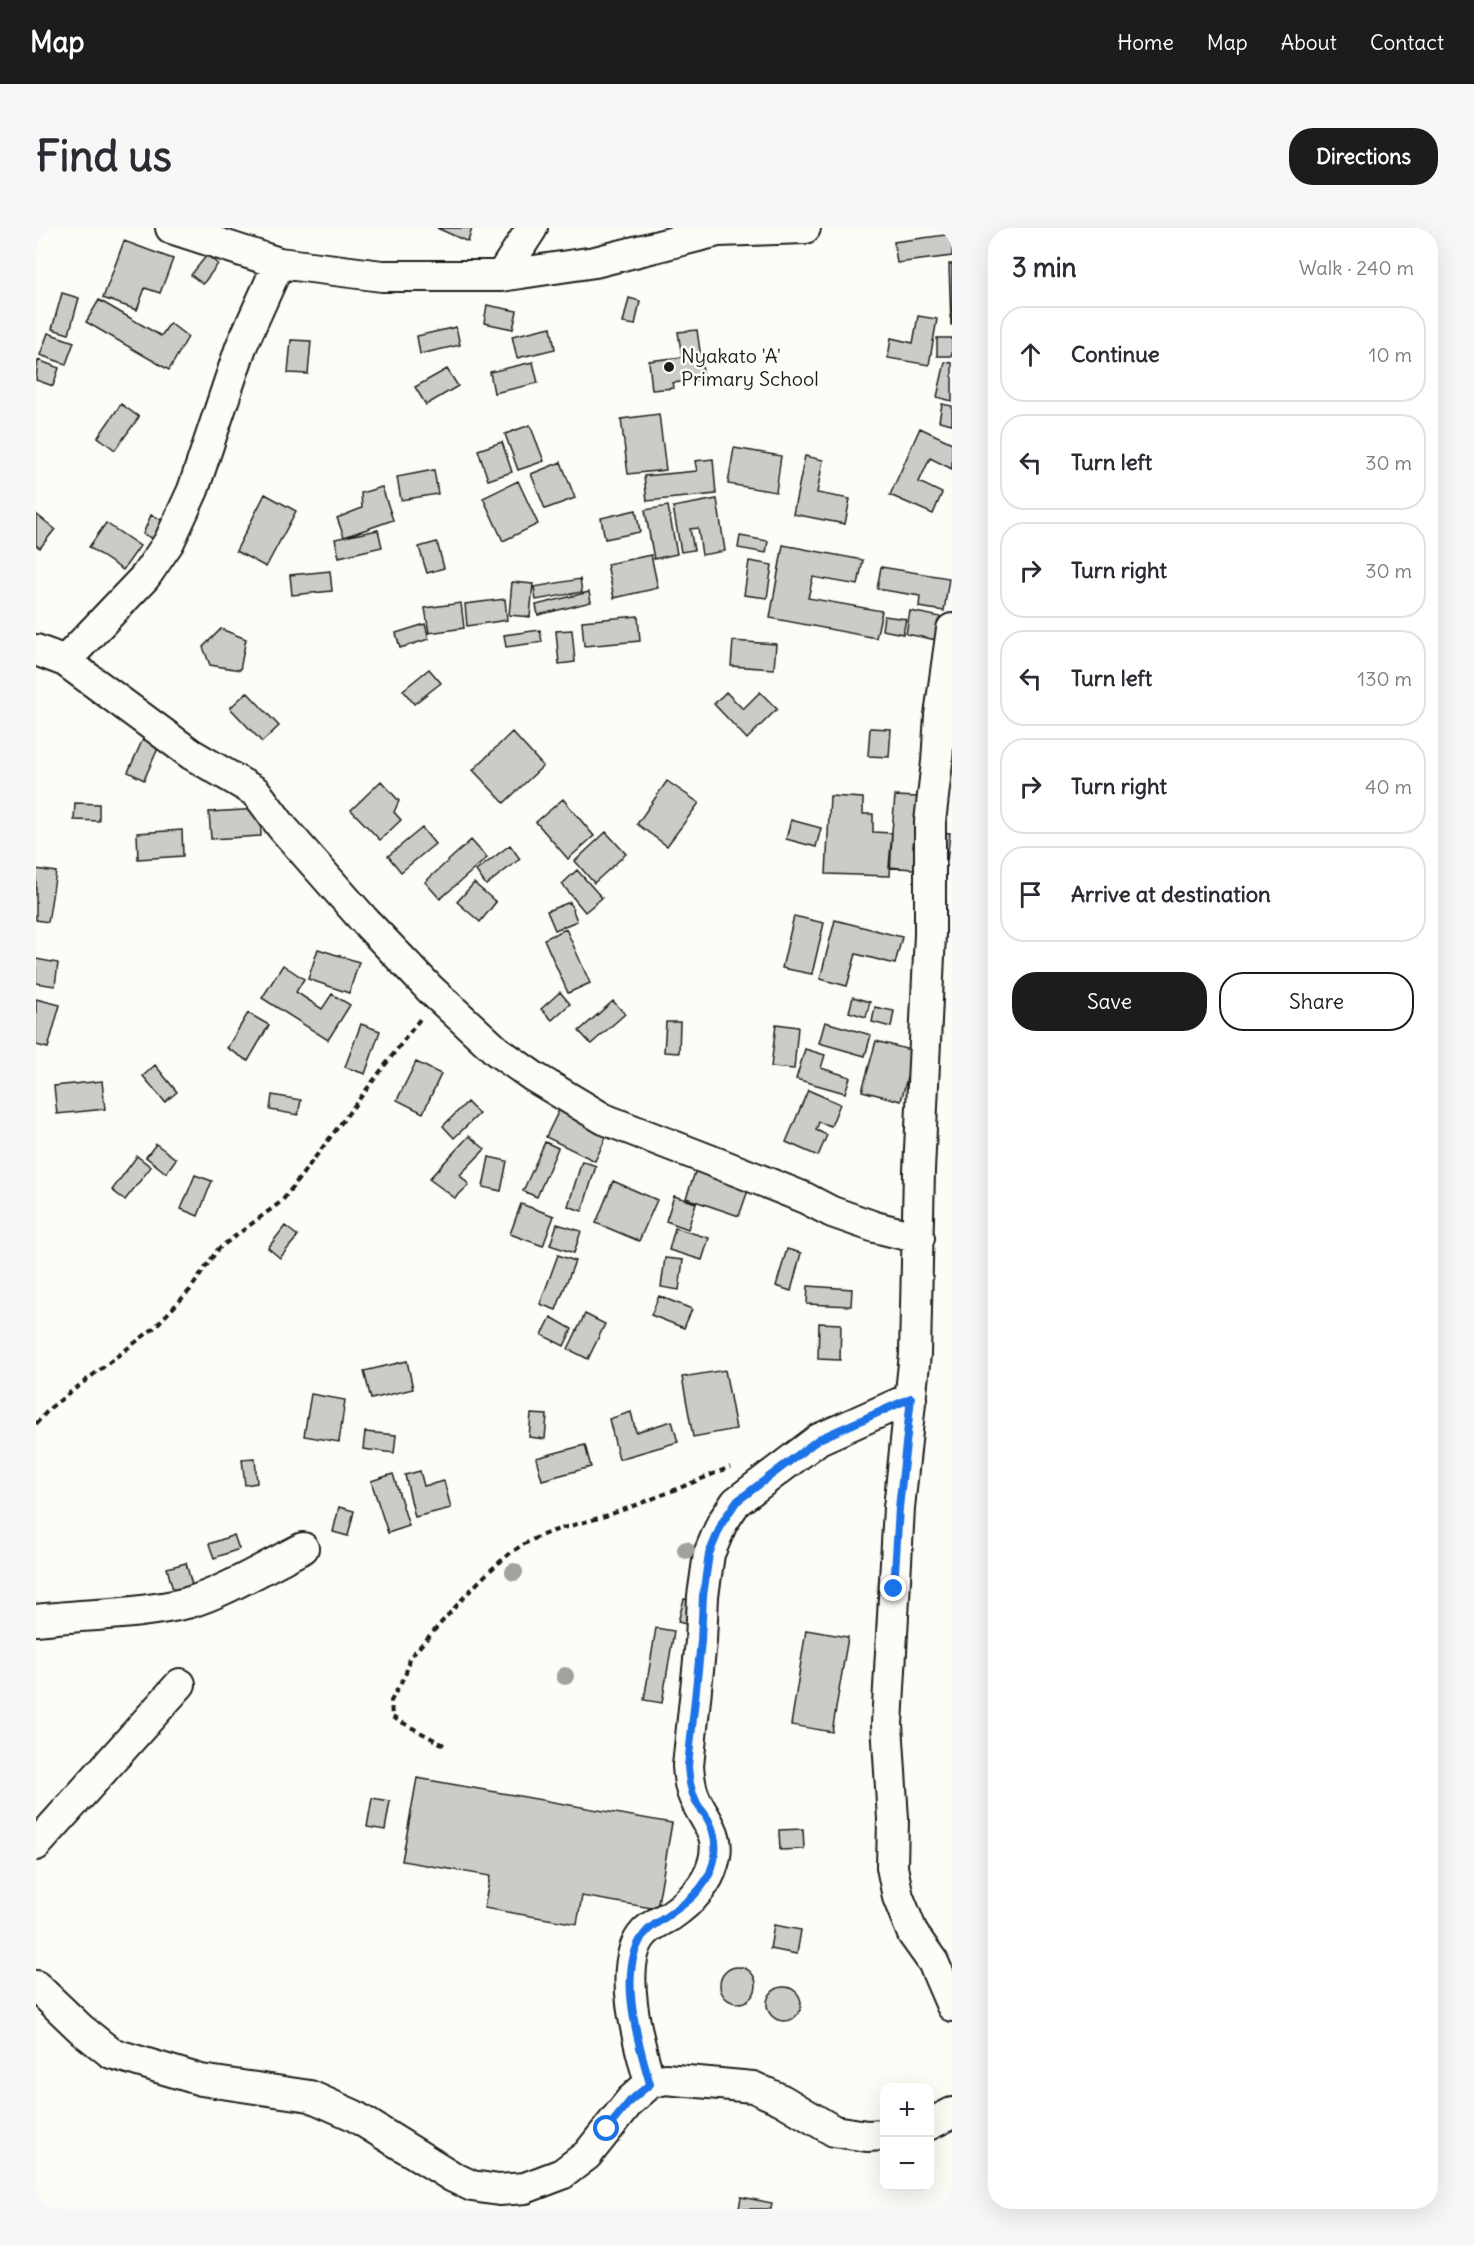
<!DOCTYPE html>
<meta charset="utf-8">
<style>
body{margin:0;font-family:Delius,sans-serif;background:#f7f7f7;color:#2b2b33}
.controls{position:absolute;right:18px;bottom:18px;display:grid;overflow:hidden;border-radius:12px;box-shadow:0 6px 24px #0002}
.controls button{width:54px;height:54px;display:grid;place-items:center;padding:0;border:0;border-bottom:2px solid #e1e1e2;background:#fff;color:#2b2b33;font:30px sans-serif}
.stop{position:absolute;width:18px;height:18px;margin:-14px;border:4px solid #1a73e8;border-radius:50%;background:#fff}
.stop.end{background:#1a73e8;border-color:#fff;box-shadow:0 2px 6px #0008}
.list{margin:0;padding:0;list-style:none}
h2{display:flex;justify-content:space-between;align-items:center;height:78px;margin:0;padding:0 24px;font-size:26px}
h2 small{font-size:20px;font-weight:400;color:#7c7c81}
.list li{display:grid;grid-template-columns:39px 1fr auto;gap:18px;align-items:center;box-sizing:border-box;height:96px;margin:0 12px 12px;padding:0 12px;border:2px solid #e1e1e2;border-radius:24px}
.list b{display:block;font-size:22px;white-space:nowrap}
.list em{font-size:20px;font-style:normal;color:#7c7c81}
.actions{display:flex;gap:12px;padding:18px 24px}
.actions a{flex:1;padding:14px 0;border:2px solid #1c1c1c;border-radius:24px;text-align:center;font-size:21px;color:#1c1c1c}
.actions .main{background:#1c1c1c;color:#fff}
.icon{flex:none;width:33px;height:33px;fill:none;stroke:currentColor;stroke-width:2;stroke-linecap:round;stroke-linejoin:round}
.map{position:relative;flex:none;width:916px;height:1981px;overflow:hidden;border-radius:24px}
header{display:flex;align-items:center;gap:36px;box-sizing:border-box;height:84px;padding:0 30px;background:#1c1c1c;color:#fff}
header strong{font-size:28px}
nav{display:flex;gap:33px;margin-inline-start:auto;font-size:21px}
.intro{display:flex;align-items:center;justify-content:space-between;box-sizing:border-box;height:144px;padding:0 36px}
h1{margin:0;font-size:42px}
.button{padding:15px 27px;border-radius:24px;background:#1c1c1c;color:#fff;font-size:21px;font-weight:700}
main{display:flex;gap:36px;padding:0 36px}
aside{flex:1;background:#fff;border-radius:24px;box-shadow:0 6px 24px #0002}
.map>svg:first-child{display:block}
</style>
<header>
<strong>Map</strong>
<nav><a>Home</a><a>Map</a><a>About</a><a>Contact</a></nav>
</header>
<div class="intro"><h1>Find us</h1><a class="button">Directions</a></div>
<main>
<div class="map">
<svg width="916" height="1981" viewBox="0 0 916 1981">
<rect width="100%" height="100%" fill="#fdfcf7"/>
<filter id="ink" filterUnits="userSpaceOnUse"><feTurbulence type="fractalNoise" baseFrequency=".0167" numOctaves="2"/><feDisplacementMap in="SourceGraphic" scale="12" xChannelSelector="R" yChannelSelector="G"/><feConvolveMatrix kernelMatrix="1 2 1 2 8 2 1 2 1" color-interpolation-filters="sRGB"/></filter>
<g filter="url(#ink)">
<path fill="#cccbc8" stroke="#1c1c1c" stroke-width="1.5" d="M401,0H436L432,14Z
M916,6V28L861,35L858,14Z
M88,13L137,31L124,65L109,60L101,82L67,70Z
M171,27L182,36L167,56L155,47Z
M913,36H916V97H915Z
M26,65L43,70L33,106L16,101Z
M593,70L604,73L599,97L587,95Z
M63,72L125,108L134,95L152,109L133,142L50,94Z
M451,77L481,83L477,101L448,95Z
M882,88L901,91L893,137L852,130L855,110L877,115Z
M420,99L424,117L384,126L381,108Z
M515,99L519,121L481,130L476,108Z
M661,102L668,151L637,155L638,160L616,162L613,133L646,129L642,104Z
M12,105L38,114L30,136L4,127Z
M901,110H916V128H901Z
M255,112L275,113L272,146L252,145Z
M2,132L23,140L17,158L0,152Z
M497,134L502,155L458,165L454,144Z
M909,134L916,135V173L901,169Z
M411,141L422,158L390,177L379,159Z
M85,176L103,189L79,222L62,209Z
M906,176L916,178V196L903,193Z
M623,186L630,242L592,246L585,191Z
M494,197L508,233L482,242L469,206Z
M884,200L916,215V241L894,230L883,254L906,265L897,286L854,267Z
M466,214L476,244L452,252L442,222Z
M698,220L745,228L740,264L692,256Z
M769,228L787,232L781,265L814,271L809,296L757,286Z
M677,231L680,266L611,273L608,248L661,243L659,233Z
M525,234L539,270L509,281L495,246Z
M398,242L402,266L365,272L361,249Z
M482,253L502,296L467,313L447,270Z
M346,259L357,292L308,309L301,290L326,280L325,265Z
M229,266L260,283L230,339L200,323Z
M681,271L689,323L666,327L662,300L654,301L658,322L645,324L637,279Z
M632,278L641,326L618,331L609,282Z
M600,282L604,304L569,311L565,290Z
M0,286L19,301L4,320L0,317Z
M115,287L133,295L124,314L107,306Z
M70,295L104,318L87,342L53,319Z
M342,302L346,319L303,329L299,311Z
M704,308L732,313L730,325L702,320Z
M401,314L408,340L391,345L383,319Z
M747,317L827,332L822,357L777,349L772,370L846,383L840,410L734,390Z
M615,327L622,360L578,370L571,336Z
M713,333L736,337L731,370L708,367Z
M845,339L913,350L908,383L883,379L884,368L841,361Z
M294,343L296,363L256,367L254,347Z
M544,351L546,364L500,372L498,359Z
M476,354L497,356L494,389L473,387Z
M553,364L555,374L502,387L500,377Z
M469,371L471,392L431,398L429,376Z
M425,375L428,400L393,405L389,380Z
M874,383L905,389L901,412L870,406Z
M602,388L604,413L548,418L546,393Z
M848,388L870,391L867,406L846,402Z
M389,396L393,411L364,420L360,405Z
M185,401L210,411L204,442L174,437L167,419Z
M504,402L506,414L470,419L468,407Z
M536,402L539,434L523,436L520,403Z
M697,413L740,416L738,441L695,438Z
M393,441L405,455L378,476L367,462Z
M211,464L243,498L226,514L194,480Z
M690,464L707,481L724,464L741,481L711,511L678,476Z
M834,500L855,501L853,529L832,528Z
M476,504L507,538L468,575L437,542Z
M107,511L123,518L108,552L92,544Z
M345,553L363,573L358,584L365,592L344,612L315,582Z
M631,553L663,575L631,618L601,596Z
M794,568L827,570V586H837V604L856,605L854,648L790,646Z
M859,568L882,569L877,619L889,620L891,603L914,605L910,644L853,639Z
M527,571L558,608L532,631L500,594Z
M39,575L63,576V593L38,592Z
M224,581L225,608L175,611L173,584Z
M755,592L785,600L780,619L750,611Z
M386,600L399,616L365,644L352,628Z
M146,602L147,628L102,631L101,605Z
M570,604L590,626L558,655L539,633Z
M435,612L451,630L404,671L389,654Z
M474,617L484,631L450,657L440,643Z
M0,641L20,644L12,694L0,692Z
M541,642L566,670L549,684L526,656Z
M438,655L460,674L444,694L421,674Z
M534,674L541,693L519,702L511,683Z
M758,688L788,695L776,746L746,740Z
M799,692L866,709L859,736L820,726L811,758L784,751Z
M530,701L554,755L532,765L508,711Z
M282,721L323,734L313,765L272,751Z
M0,731L22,735L19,758L0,755Z
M247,737L268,751L260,764L286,781L296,766L314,777L292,812L226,770Z
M524,764L534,776L516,792L505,781Z
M817,769L834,774L830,789L813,784Z
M0,771L24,777L12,820L0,817Z
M577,773L589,786L555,816L543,803Z
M839,779L858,783L855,799L836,794Z
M212,785L233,797L212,833L191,820Z
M630,794H644L643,825L628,824Z
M789,794L835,807L829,828L783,815Z
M325,796L344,803L329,846L309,839Z
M740,796L762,799L758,841L735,839Z
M840,813L878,823L865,873L826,863Z
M769,821L789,827L785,840L814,849L809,865L760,851Z
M380,834L405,846L387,885L361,872Z
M119,837L141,864L129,874L107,848Z
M66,853L69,881L21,886L18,858Z
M772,862L804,876L795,898L783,894L780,902L791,907L782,928L750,914Z
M236,867L265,872L262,887L234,882Z
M431,874L443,886L418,910L407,898Z
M524,880L573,903L559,933L510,909Z
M433,908L449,921L424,947L433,957L419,970L393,951Z
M509,914L522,920L501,969L487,963Z
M120,916L140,931L130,945L110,929Z
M101,928L115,939L89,972L76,962Z
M453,929L471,933L465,963L447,959Z
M546,933L560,938L546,983L532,978Z
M663,933L716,951L703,988L650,970Z
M159,947L176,953L162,988L145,981Z
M577,953L621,972L603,1013L560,995Z
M638,968L660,975L652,1001L630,993Z
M485,976L518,988L507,1018L474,1006Z
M521,996L545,1003L538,1025L514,1017Z
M249,998L262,1008L244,1030L232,1020Z
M639,1000L673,1010L666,1032L633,1022Z
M751,1021L765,1025L755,1063L740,1058Z
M522,1027L539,1033L520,1082L504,1076Z
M629,1030L647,1032L643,1062L625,1059Z
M772,1058L816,1061L815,1078L771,1076Z
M623,1068L656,1081L648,1100L615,1087Z
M549,1086L569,1096L552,1131L532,1121Z
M515,1089L536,1101L528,1118L506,1107Z
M783,1095L805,1096L804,1132L782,1131Z
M371,1133L377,1161L335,1171L328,1143Z
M689,1142L700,1201L657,1209L646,1149Z
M275,1166L309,1172L303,1214L268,1208Z
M595,1184L600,1204L636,1193L642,1214L583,1231L573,1191Z
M495,1186L511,1187L509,1211L493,1209Z
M329,1204L360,1207L358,1225L327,1221Z
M549,1217L555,1239L506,1252L500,1230Z
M219,1230L221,1255L209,1257L206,1231Z
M384,1243L388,1258L408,1253L415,1280L379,1289L369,1247Z
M357,1246L373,1298L352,1305L335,1253Z
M303,1279L318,1283L312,1308L297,1304Z
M198,1307L203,1321L178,1330L173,1316Z
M150,1335L159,1368L140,1373L131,1340Z
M648,1371L675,1377L669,1401L642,1394Z
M620,1400L638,1403L626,1475L608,1472Z
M770,1402L812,1409L796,1504L755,1497Z
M381,1550L636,1595L621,1681L546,1668L541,1696L448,1680L454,1648L366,1633Z
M336,1570L354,1573L349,1602L331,1599Z
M767,1601L768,1621L744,1622L743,1602Z
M738,1697L765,1702L761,1726L734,1721Z
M684 1757a18 18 0 1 1 36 0a18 18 0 1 1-36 0Z
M731 1776a17 17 0 1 1 34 0a17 17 0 1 1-34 0Z
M705,1969L736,1975L735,1981H703Z"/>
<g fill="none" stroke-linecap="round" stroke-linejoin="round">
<defs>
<path id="minor" d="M135,0L243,35L346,48H465L559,34L682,3L684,0
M682,3L769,0
M465,48L496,0
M916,401L904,487L901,534L894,594V706L883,943L879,1126L863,1280L851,1496L857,1591L856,1639L862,1669L877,1706L897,1734L916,1778
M0,422L29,433L155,526L220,564L246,599L327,691L394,761L461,823L498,849L568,891L712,947L769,970L796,984L839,999L883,1010
M29,433L109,349L133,314L157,262L205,119L243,35
M0,1392C51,1386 101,1387 151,1375C187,1365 233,1337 267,1320
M0,1617L144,1456
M0,1758L45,1801L75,1825L165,1852L274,1868L317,1887L417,1949L436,1958L463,1962L489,1960L526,1946L551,1927L594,1873L614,1855L629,1851L717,1859L746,1872L798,1903L831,1908L848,1907
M614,1855C604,1820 579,1736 608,1705C615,1697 625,1693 634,1688C653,1675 671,1658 677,1636C686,1608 671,1596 660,1573C654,1562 653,1550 652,1538L665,1413L667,1368L673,1326L686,1295L700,1274L783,1211L875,1170
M894,1896L916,1885"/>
</defs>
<use href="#minor" stroke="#1c1c1c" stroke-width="34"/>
<path stroke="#1c1c1c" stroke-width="4" stroke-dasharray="6 4.5" stroke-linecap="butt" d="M0,1196L14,1180L118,1100L154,1062L182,1021L246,973L384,791
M408,1517L356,1489L355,1473L370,1445L373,1430C407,1395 437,1354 476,1324C506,1302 535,1299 569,1288C611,1274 653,1256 694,1239"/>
<use href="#minor" stroke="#fdfcf7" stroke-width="30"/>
</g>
<g fill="#a2a19e">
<circle cx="650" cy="1322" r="9"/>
<circle cx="478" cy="1344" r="9"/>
<circle cx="529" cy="1448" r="9"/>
</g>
</g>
<g fill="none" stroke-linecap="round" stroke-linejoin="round" filter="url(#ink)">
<path stroke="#1a73e8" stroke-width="8" d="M571,1901L594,1873L614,1856C602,1813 575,1727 618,1697C642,1680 669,1666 677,1636C682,1621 679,1602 670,1588C667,1583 662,1579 660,1573C654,1562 653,1550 652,1538L665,1413L667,1368L673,1326L686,1295L700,1274L783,1211L875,1170L863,1280L858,1361"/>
</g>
<circle fill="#1c1c1c" stroke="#fdfcf7" stroke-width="2" cx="633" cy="139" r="6"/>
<g text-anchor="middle" stroke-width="5" stroke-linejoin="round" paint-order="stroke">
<g font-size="20" fill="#1c1c1c" stroke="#fdfcf7" text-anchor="start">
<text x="645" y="135">Nyakato 'A'<tspan x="645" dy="23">Primary School</tspan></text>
</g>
</g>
</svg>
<div class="controls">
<button>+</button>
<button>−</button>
</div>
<div class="stop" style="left:571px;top:1901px"></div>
<div class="stop end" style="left:858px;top:1361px"></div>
</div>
<aside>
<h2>3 min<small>Walk · 240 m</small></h2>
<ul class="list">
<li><svg class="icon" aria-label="ahead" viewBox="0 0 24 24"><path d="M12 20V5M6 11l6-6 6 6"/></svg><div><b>Continue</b></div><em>10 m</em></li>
<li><svg class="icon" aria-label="left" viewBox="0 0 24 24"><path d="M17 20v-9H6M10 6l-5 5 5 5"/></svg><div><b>Turn left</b></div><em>30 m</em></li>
<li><svg class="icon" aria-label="right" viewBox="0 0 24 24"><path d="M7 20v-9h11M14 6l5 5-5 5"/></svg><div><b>Turn right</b></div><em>30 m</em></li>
<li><svg class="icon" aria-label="left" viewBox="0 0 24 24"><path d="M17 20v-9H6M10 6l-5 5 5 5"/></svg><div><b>Turn left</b></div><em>130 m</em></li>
<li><svg class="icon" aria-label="right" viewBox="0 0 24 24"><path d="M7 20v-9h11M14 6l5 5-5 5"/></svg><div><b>Turn right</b></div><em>40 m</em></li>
<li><svg class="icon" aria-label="arrive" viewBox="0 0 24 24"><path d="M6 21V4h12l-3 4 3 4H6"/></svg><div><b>Arrive at destination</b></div></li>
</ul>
<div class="actions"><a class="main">Save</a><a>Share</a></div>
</aside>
</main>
